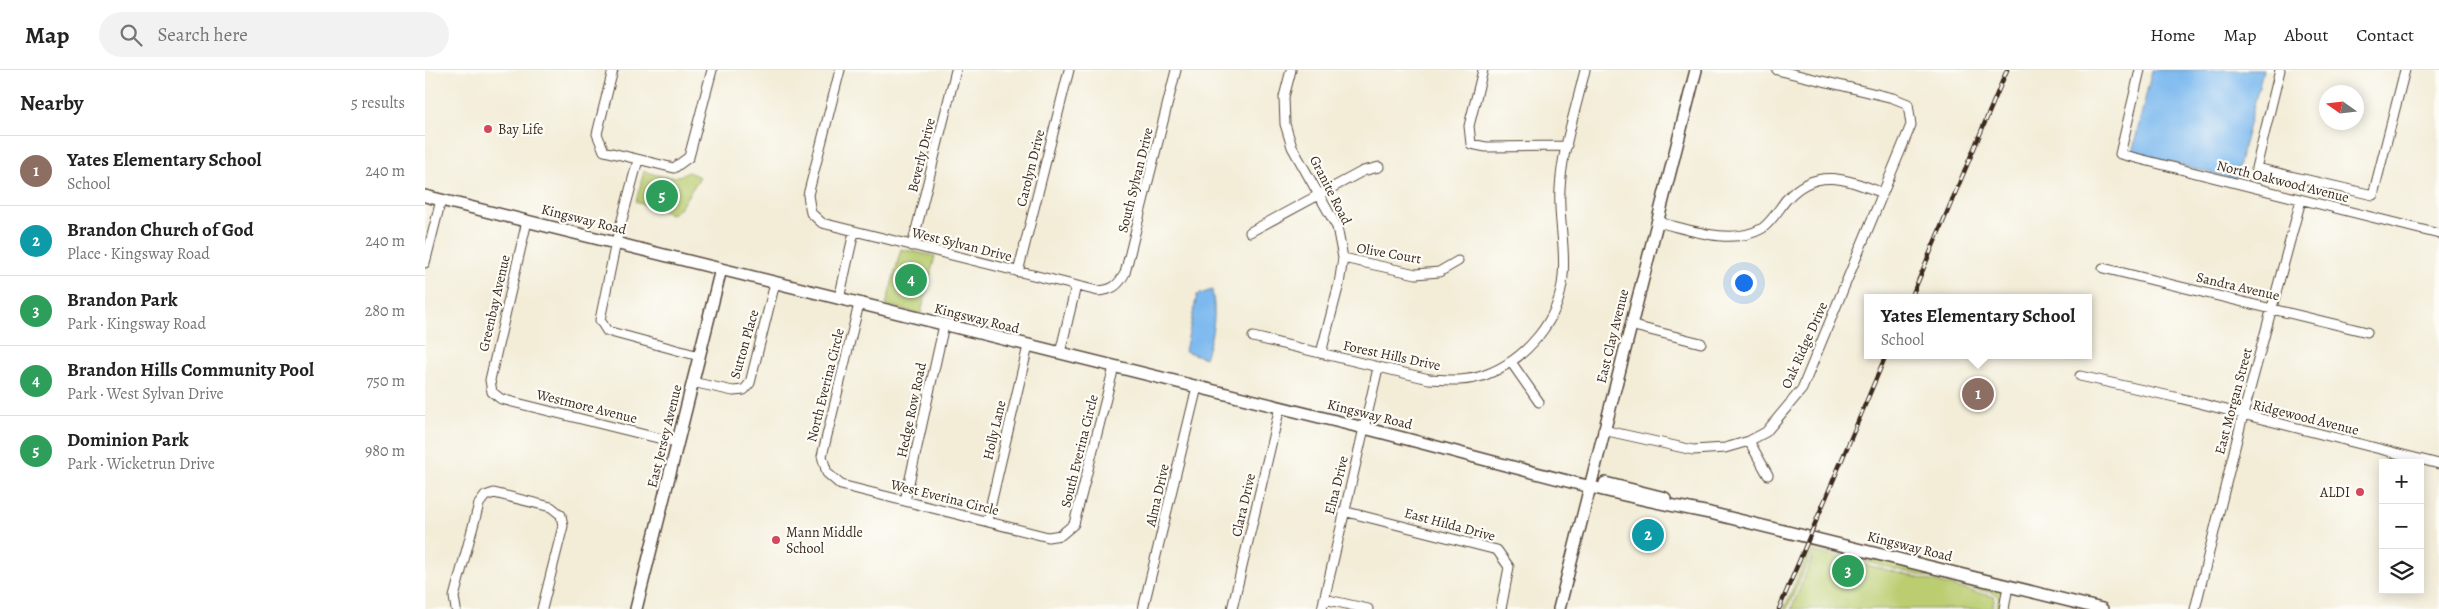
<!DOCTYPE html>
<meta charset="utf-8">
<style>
body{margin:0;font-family:Alegreya,serif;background:#f2f2f2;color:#222}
.controls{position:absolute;right:15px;bottom:15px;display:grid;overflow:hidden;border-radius:0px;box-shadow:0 2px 12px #0003}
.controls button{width:45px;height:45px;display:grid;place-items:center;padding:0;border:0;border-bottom:1px solid #e0e0e0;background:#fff;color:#222;font:25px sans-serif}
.compass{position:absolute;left:1894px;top:15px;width:45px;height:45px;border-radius:50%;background:#fff;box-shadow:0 2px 12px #0003;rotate:284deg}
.you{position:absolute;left:1318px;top:212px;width:18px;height:18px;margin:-12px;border:4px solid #fff;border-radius:50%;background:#1a73e8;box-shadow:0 0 0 8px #1a73e833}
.badge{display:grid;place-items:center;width:32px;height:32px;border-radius:50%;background:#d1495b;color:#fff;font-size:16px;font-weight:700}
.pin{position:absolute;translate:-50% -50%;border:2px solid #fff;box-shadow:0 1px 5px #0006}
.popup{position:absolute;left:1439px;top:224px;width:228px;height:65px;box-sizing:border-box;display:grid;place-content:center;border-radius:0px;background:#fff;filter:drop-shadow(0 1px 4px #0005);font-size:16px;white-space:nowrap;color:#767676}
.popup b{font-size:19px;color:#222}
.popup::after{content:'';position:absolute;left:50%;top:100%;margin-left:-10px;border:10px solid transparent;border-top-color:#fff}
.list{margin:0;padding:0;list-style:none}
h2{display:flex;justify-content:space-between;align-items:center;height:65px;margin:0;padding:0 20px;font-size:21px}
h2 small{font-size:16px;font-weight:400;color:#767676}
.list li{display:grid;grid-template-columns:32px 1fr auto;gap:15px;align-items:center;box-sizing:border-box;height:70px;padding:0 20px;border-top:1px solid #e0e0e0}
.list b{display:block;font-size:19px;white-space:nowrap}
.list p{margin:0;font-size:16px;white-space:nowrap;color:#767676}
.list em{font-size:16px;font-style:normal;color:#767676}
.icon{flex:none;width:28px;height:28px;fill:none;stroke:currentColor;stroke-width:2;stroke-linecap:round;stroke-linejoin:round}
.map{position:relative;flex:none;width:2014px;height:539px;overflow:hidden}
header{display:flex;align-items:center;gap:30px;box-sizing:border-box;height:70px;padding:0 25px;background:#fff;border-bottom:1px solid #e0e0e0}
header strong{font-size:24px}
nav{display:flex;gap:28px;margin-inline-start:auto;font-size:18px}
.search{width:350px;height:45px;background:#f2f2f2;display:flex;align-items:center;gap:12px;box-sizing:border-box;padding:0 18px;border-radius:28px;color:#767676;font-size:19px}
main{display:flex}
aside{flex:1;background:#fff}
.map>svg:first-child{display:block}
</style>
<header>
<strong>Map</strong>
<div class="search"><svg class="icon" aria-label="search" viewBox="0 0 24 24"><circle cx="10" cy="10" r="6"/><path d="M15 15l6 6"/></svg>Search here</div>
<nav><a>Home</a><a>Map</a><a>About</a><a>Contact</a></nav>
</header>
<main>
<aside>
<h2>Nearby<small>5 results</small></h2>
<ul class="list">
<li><span class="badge" style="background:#8d6e63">1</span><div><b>Yates Elementary School</b><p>School</p></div><em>240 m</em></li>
<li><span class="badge" style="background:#0f9aa8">2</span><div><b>Brandon Church of God</b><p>Place · Kingsway Road</p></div><em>240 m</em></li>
<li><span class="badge" style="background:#2e9e5b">3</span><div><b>Brandon Park</b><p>Park · Kingsway Road</p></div><em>280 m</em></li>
<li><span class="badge" style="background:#2e9e5b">4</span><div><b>Brandon Hills Community Pool</b><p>Park · West Sylvan Drive</p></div><em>750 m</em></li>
<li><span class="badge" style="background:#2e9e5b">5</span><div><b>Dominion Park</b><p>Park · Wicketrun Drive</p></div><em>980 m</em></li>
</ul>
</aside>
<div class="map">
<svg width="2014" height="539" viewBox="0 0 2014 539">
<rect width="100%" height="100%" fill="#fdfcf7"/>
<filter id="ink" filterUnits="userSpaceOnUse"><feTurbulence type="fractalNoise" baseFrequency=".02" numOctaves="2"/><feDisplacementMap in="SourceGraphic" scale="10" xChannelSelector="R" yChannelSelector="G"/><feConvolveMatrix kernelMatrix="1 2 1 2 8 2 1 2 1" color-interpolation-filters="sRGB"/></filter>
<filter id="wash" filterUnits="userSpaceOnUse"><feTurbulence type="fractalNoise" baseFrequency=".0096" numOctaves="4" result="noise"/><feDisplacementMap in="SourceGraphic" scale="20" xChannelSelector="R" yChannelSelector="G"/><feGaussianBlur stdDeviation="1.12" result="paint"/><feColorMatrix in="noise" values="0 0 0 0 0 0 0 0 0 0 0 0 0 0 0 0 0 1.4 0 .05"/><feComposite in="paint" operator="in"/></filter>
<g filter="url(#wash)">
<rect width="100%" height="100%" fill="#f3edd8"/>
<path fill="#bacd71" stroke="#7a7c48" d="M219,101C236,106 247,111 263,102L275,107L255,138L246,144L211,132Z
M476,179L510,186L496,244L461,235Z
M1387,473L1578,518L1575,539H1571L1574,527L1571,524L1389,479L1362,539H1359Z
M1390,482L1570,527L1567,539H1366Z"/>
<path fill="#7db9ef" stroke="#5c7286" d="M1727,0H1838L1810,109L1707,83Z
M787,220C792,245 788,264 780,288L760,281L772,225Z"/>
</g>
<g filter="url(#ink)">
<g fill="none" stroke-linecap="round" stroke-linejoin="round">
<defs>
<path id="minor" d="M188,0L172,64L179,81L249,98L264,87L287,0
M415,0L383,125L386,143L397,153L673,221C687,220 693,216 700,203L751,0
M866,0L859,27L860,54L867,77L912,157L918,188L914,214L896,283
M1058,0L1044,56L1046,74L1061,77L1142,76
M1715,0L1695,84L2014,164
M1855,0L1831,98L1948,125L1980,0
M213,90L191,172L175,250L182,261L274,286
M102,151L65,310L67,322L76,329L253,373
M1232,152C1263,159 1305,176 1336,159C1345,154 1354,139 1361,130C1391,96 1421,109 1458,123
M825,162L938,101L954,97
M487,176L531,0
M918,188L991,204L1014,202L1033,191
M0,193L16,130
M1678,198L1942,262
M593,202L644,0
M414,229L429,162
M434,234L397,386L402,403L416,415L623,467L636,465L649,454L689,297
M1205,255L1276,273
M828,267L1004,309C1022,310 1042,312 1060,305C1101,290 1135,250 1138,206C1141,177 1133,148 1135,119C1137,79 1151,39 1160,0
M635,283L651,216
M1086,292L1114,332
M1655,306L1754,328L2014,394
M267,312L308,321L319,320L325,313L350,213
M1178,360L1268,380L1300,378L1324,371L1341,362L1377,319L1486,55L1483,34L1468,28L1352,0
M1324,371L1343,405
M480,431L519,255
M918,441L1072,480L1084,497L1076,539
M562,451L603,276
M899,529L943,539
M31,539L29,527L54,434L60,426L69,423L126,437L136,445L138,456L117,539
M718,539L772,317
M807,539L855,337
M897,539L953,298
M1579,539L1583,516
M1770,539L1818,345L1876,130"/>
<path id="tertiary" d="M0,126L939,358C1054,387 1168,421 1285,443L1677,539
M1180,413L1240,428
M211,539L296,199
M1134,539L1271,0"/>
</defs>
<use href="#minor" stroke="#57473a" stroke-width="11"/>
<use href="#tertiary" stroke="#57473a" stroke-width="14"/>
<use href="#minor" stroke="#fff" stroke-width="9"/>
<use href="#tertiary" stroke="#fff" stroke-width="11"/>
<defs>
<path id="rail" d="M1486,228L1582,0
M1354,539L1461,285"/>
</defs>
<use href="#rail" stroke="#3b2a1e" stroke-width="4.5"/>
<use href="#rail" stroke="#fdfcf7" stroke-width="2.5" stroke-dasharray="8" stroke-linecap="butt"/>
</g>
</g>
<g fill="#d1495b" stroke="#fdfcf7" stroke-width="2">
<circle cx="63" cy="59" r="5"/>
<circle cx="1935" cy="422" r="5"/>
<circle cx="351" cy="470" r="5"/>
</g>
<g text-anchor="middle" stroke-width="4.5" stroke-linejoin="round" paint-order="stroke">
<g font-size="14" fill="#3b2a1e" stroke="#fdfcf7" text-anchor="start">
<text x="73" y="64">Bay Life</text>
<text x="1925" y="427" text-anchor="end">ALDI</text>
<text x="361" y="467">Mann Middle<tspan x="361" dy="16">School</tspan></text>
</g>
<g font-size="14" fill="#3b2a1e" stroke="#fdfcf7">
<text transform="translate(496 85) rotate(-76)" y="5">Beverly Drive</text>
<text transform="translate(605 98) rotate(-76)" y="5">Carolyn Drive</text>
<text transform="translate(710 110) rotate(-76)" y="5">South Sylvan Drive</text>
<text transform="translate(1858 111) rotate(14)" y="5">North Oakwood Avenue</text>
<text transform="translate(906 120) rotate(63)" y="5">Granite Road</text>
<text transform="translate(159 149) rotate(14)" y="5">Kingsway Road</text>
<text transform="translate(537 174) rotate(14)" y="5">West Sylvan Drive</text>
<text transform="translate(964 183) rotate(10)" y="5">Olive Court</text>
<text transform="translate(1813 216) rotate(13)" y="5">Sandra Avenue</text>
<text transform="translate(69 233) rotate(-77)" y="5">Greenbay Avenue</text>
<text transform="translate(552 248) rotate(14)" y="5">Kingsway Road</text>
<text transform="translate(1187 266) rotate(-76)" y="5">East Clay Avenue</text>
<text transform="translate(319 274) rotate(-74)" y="5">Sutton Place</text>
<text transform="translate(1379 275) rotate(-66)" y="5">Oak Ridge Drive</text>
<text transform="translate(967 285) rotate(12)" y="5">Forest Hills Drive</text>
<text transform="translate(400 315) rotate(-76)" y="5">North Everina Circle</text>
<text transform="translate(1808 331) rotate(-75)" y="5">East Morgan Street</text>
<text transform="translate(162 336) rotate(14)" y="5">Westmore Avenue</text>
<text transform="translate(486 340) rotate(-78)" y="5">Hedge Row Road</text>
<text transform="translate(945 344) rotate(14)" y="5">Kingsway Road</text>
<text transform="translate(1881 347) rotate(14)" y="5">Ridgewood Avenue</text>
<text transform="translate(569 360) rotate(-77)" y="5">Holly Lane</text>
<text transform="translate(239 366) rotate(-76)" y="5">East Jersey Avenue</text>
<text transform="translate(654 381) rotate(-76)" y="5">South Everina Circle</text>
<text transform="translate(911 415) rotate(-76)" y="5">Elna Drive</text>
<text transform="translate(732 425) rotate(-77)" y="5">Alma Drive</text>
<text transform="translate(520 427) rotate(14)" y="5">West Everina Circle</text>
<text transform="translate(818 435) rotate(-77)" y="5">Clara Drive</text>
<text transform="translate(1025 454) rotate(15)" y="5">East Hilda Drive</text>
<text transform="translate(1485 476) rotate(14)" y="5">Kingsway Road</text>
</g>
</g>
</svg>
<div class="controls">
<button>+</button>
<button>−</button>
<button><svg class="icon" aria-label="layers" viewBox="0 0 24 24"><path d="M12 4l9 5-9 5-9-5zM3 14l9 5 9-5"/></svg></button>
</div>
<svg class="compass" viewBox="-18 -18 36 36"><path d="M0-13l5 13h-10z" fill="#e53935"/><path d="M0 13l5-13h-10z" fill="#767676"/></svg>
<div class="you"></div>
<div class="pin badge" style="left:1553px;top:324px;background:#8d6e63">1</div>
<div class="popup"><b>Yates Elementary School</b>School</div>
<div class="pin badge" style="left:1223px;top:465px;background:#0f9aa8">2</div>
<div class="pin badge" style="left:1423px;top:501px;background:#2e9e5b">3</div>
<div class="pin badge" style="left:486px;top:210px;background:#2e9e5b">4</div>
<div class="pin badge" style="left:237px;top:126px;background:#2e9e5b">5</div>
</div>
</main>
